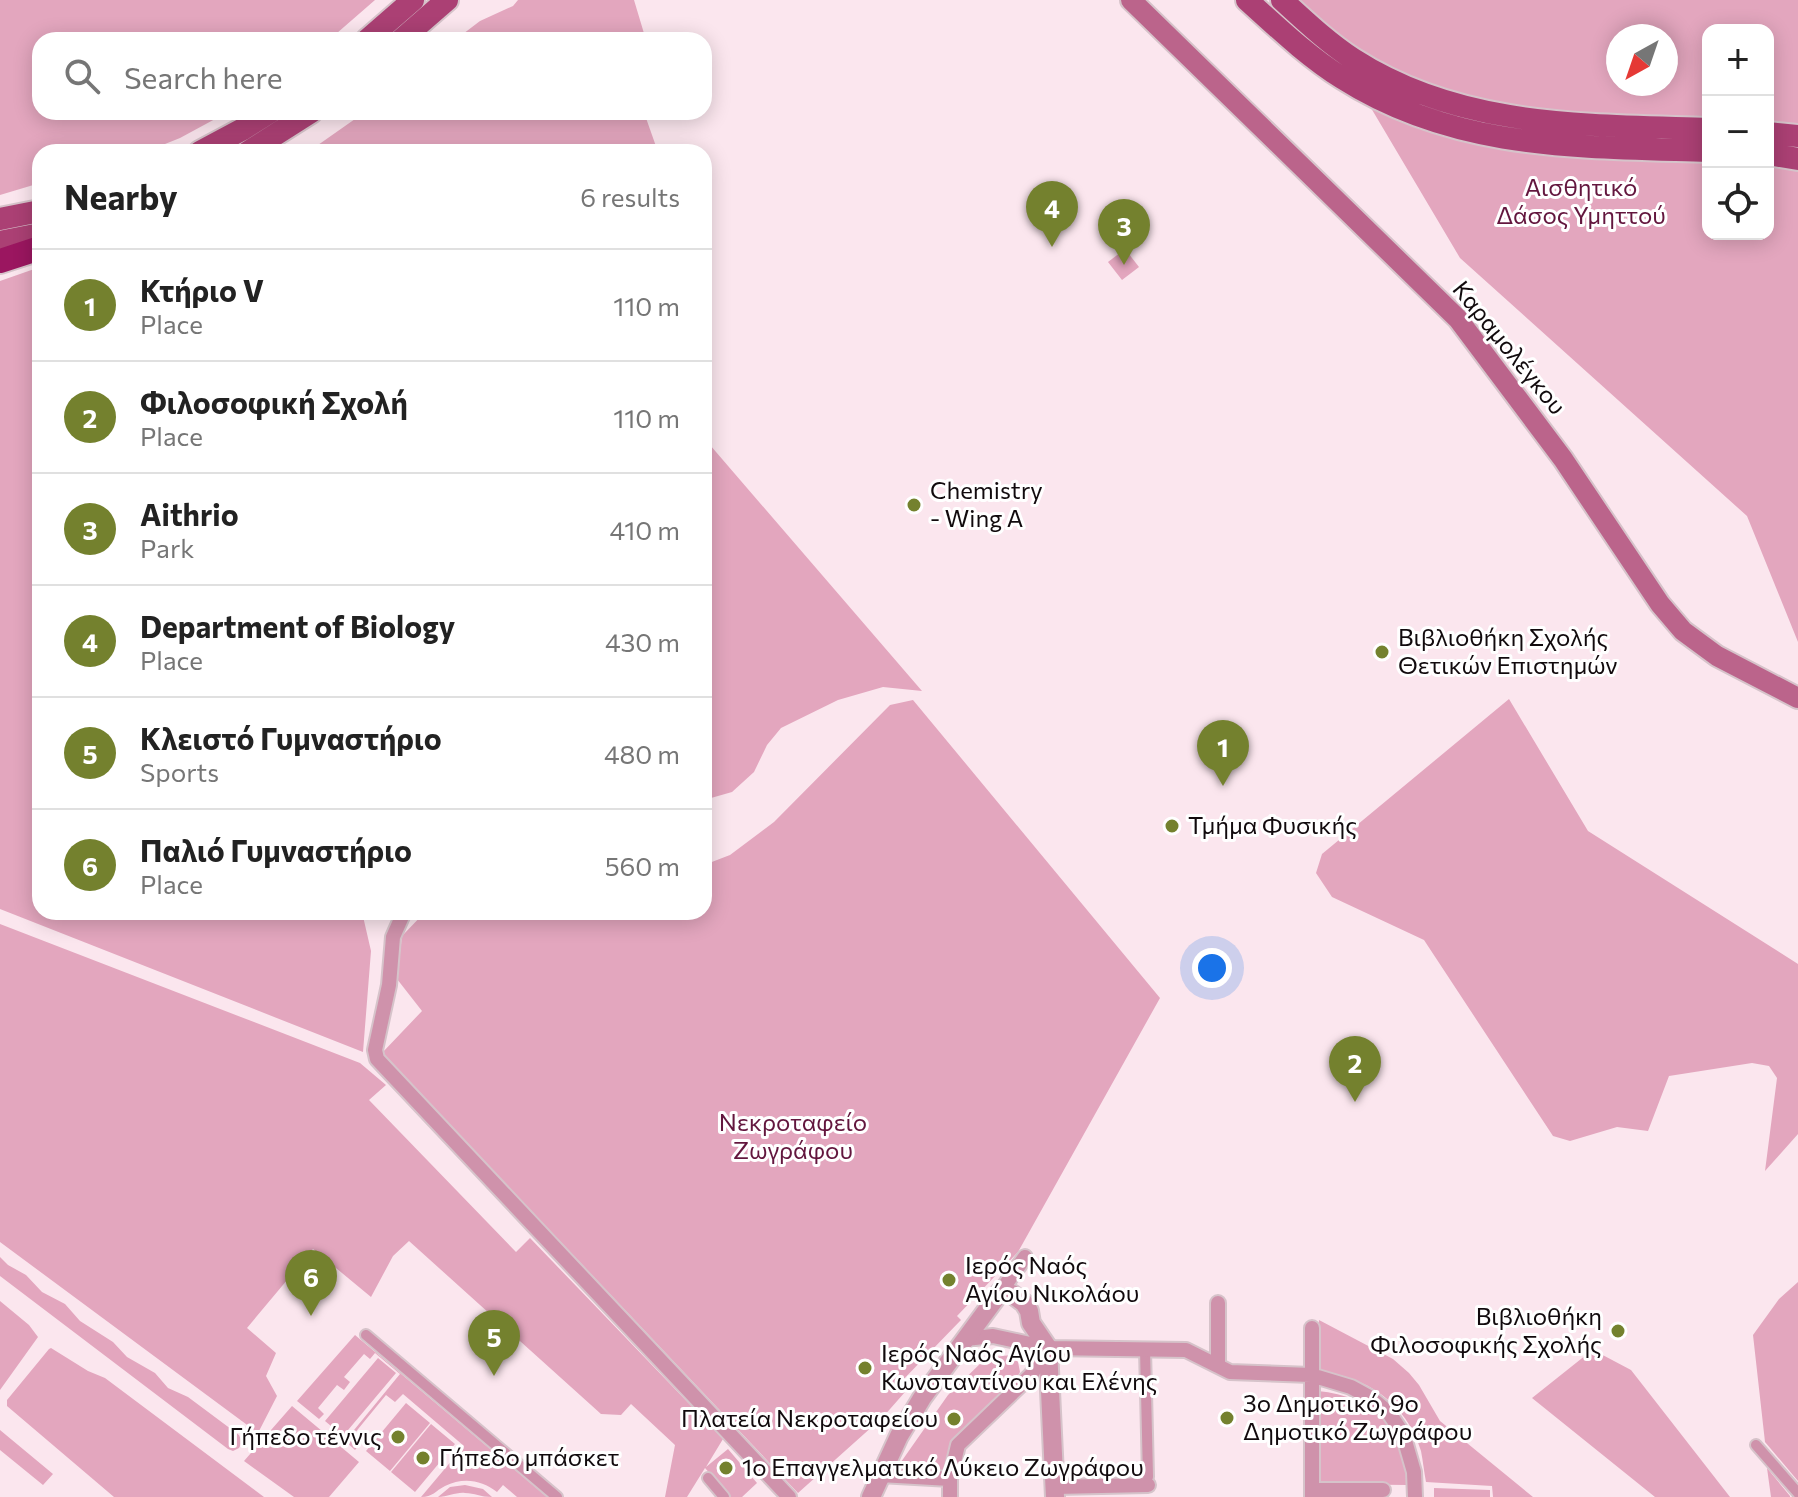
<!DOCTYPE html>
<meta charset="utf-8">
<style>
body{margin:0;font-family:Commissioner,sans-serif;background:#f2f2f2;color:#222}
.controls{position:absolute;right:24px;top:24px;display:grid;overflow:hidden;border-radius:16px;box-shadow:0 4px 20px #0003}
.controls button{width:72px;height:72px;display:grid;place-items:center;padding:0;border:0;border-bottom:2px solid #e0e0e0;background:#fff;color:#222;font:40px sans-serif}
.compass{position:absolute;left:1606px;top:24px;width:72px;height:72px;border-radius:50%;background:#fff;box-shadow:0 4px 20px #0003;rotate:220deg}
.you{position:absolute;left:1212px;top:968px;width:28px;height:28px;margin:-20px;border:6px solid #fff;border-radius:50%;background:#1a73e8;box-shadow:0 0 0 12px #1a73e833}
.badge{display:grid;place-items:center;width:52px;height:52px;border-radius:50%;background:#74812e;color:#fff;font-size:26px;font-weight:700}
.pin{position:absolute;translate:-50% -66px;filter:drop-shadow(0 2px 4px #0008)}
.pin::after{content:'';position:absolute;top:42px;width:28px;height:24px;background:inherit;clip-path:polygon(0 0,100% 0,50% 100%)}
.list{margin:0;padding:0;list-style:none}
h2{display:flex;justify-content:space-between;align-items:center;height:104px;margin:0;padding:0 32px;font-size:34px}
h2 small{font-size:26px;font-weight:400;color:#767676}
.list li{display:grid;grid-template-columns:52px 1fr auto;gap:24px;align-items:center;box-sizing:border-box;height:112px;padding:0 32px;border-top:2px solid #e0e0e0}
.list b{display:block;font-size:30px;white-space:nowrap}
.list p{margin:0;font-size:26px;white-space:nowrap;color:#767676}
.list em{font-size:26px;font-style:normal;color:#767676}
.icon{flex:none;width:44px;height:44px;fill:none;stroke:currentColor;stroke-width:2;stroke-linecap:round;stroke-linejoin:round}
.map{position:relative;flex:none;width:1798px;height:1497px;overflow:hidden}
.search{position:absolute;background:#fff;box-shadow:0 4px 20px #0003;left:32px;top:32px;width:680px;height:88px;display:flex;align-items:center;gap:20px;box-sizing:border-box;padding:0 28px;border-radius:24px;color:#767676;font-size:30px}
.panel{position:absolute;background:#fff;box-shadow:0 4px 20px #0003;left:32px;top:144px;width:680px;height:776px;border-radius:24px}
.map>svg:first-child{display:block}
</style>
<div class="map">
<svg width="1798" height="1497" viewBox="0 0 1798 1497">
<rect width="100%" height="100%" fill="#fbe6ee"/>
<path fill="#e3a6be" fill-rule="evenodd" d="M0,0H375L329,40H40V112H228L180,138L145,152H40V183L0,195Z
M518,0H634L646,40H455L480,21L513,6Z
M1295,0H1798V642L1747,516L1460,258L1320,22ZM1708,30H1768V234H1708ZM1618,36H1666V84H1618Z
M365,112H647L646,118L658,152H308Z
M1125,249L1139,267L1122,280L1108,262Z
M40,267V912H362L371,951L363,1052L0,909V281Z
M704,438L922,691L883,687L838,700L781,728L767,745L754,772L732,792L704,800Z
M1509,699L1588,831L1798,964V1134L1765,1171L1777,1078L1769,1066L1752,1063L1669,1076L1648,1131L1617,1127L1570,1141L1553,1136L1424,940L1332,897L1316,873L1322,854Z
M913,700L1160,998L1018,1252L957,1316L961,1320L898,1385L905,1392L883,1417L798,1493L382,1053L422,1011L397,979L402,936L425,912H606L610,915L614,912H704V865L730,855L774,822L890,705Z
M0,924L360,1063L386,1085L369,1100L516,1252L530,1238L723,1439L706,1467L728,1449L757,1483L742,1497H731L705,1468L687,1497H665L675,1445L631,1404L621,1415L601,1414L409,1241L393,1256L371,1297L313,1249L247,1328L276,1353L266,1376L277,1396L258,1433L0,1242Z
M0,1257L8,1265L26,1275L42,1292L65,1304L80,1321L113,1342L127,1357L155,1373L168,1388L188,1397L239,1435L242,1442L239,1448L233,1451L228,1449L0,1276Z
M1798,1282V1481L1765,1442L1753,1335L1779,1299Z
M0,1301L29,1325L38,1337L0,1390Z
M1319,1320L1393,1359L1409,1373L1419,1385L1440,1421L1533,1497H1493L1492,1486L1426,1482C1424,1472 1423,1461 1421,1451C1406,1402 1365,1376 1317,1371Z
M355,1335L547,1497H517L503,1485L497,1492C482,1480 463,1477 445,1486C435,1491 433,1497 421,1497L464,1446L403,1394L395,1402L386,1395L354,1434L362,1441L355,1450L345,1441L400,1374L375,1353L370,1359L364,1354L344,1377L350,1382L344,1390L337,1385L318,1408L324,1414L319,1419L297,1401Z
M51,1348L88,1371L105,1378L264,1497H114L7,1406V1400L49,1349Z
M1597,1352L1631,1370L1730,1497H1655L1532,1398L1586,1355Z
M1011,1355L1018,1362L1020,1372L1015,1381L951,1443L944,1471L900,1470L901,1462L948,1395L986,1358Z
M378,1358L396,1373L343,1436L325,1421Z
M1318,1391C1373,1396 1406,1429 1407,1485L1319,1484Z
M406,1403L430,1423L390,1471L366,1451Z
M292,1406L359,1462L329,1497H294L244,1461Z
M431,1424L455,1444L415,1492L391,1472Z
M0,1430L53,1474L43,1485L0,1450Z
M1767,1468L1790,1496V1497H1771Z
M465,1485L483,1489L492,1497C480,1497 475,1493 465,1493C456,1492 448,1497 438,1497L450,1487Z
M1434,1488L1490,1490V1497H1434Z"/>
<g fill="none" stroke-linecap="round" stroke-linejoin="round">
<defs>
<path id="pedestrian" d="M366,1335L557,1497
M1145,1349L1148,1477
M1756,1445L1798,1493
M708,1478L724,1497"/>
<path id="minor" d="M404,912L393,937L389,985L375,1050L377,1059L789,1497
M1001,1291L1025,1257
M966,1339L993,1336L1048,1348L1186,1350L1230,1372L1311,1375L1351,1387L1371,1398L1389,1413L1403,1434L1414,1472L1415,1497
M1218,1366V1303
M880,1475L950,1479
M1055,1487L1148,1485
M1312,1490H1383
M950,1497V1479L958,1445L1031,1375L1048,1348
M1312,1497V1328"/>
<path id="tertiary" d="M871,1497L899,1436L922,1398L1001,1291L1012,1294L1024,1303L1029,1311L1031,1323L1048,1348L1055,1497"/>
<path id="secondary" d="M1131,0L1458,319L1563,459L1660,604L1683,631L1717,656L1798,698"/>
<path id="primary" d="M1247,0C1277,27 1307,56 1342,78C1455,150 1579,147 1708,151
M1282,0C1305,21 1327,42 1353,59C1460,128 1585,125 1708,129
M367,40L413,0
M401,40L447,0
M1768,133L1798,136
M200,152L243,129L270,112
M248,152L311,112
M1768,154L1798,159
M0,219L40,211
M0,242L40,234"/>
<path id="motorway" d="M0,261L40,248"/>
</defs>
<use href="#pedestrian" stroke="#d6c3ca" stroke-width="14"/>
<use href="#minor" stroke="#d6c3ca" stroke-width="18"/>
<use href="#tertiary" stroke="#d6c3ca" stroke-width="22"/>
<use href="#secondary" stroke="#d6c3ca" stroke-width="24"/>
<use href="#primary" stroke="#d6c3ca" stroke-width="26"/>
<use href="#motorway" stroke="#d6c3ca" stroke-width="28"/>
<use href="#pedestrian" stroke="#cf92ab" stroke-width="10"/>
<use href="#minor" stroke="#cf92ab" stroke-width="14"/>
<use href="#tertiary" stroke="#cf92ab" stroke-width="18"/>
<use href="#secondary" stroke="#bb648b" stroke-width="20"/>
<use href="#primary" stroke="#ab4074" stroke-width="22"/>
<use href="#motorway" stroke="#9b1660" stroke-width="24"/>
</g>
<g fill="#74812e" stroke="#fff" stroke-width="3">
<circle cx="914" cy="505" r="8"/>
<circle cx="1382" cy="652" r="8"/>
<circle cx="1172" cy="826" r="8"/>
<circle cx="949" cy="1280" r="8"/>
<circle cx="1618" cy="1331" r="8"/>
<circle cx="865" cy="1368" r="8"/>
<circle cx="1227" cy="1418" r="8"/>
<circle cx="954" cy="1419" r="8"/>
<circle cx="398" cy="1437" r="8"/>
<circle cx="423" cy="1458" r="8"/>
<circle cx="726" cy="1468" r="8"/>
</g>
<g text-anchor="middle" stroke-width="6" stroke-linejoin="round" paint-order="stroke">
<g font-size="24" fill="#63163e" stroke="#fff">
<text x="1581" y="196">Αισθητικό<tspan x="1581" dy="28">Δάσος Υμηττού</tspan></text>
<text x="793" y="1131">Νεκροταφείο<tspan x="793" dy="28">Ζωγράφου</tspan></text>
</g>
<g font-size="24" fill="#110a0d" stroke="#fff">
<text transform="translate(1509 348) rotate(51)" y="8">Καραμολέγκου</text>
</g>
<g font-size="24" fill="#110a0d" stroke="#fff" text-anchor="start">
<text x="930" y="499">Chemistry<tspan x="930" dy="28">- Wing Α</tspan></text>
<text x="1398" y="646">Βιβλιοθήκη Σχολής<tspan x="1398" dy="28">Θετικών Επιστημών</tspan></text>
<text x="1188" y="834">Τμήμα Φυσικής</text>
<text x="965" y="1274">Ιερός Ναός<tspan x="965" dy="28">Αγίου Νικολάου</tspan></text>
<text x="1602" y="1325" text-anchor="end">Βιβλιοθήκη<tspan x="1602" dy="28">Φιλοσοφικής Σχολής</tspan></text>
<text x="881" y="1362">Ιερός Ναός Αγίου<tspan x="881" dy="28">Κωνσταντίνου και Ελένης</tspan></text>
<text x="1243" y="1412">3ο Δημοτικό, 9ο<tspan x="1243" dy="28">Δημοτικό Ζωγράφου</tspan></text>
<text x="938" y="1427" text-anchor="end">Πλατεία Νεκροταφείου</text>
<text x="382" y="1445" text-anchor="end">Γήπεδο τέννις</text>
<text x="439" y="1466">Γήπεδο μπάσκετ</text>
<text x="742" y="1476">1ο Επαγγελματικό Λύκειο Ζωγράφου</text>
</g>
</g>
</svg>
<div class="controls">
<button>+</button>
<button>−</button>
<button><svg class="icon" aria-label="locate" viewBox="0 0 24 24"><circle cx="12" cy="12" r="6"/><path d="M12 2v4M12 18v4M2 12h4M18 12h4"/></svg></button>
</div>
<svg class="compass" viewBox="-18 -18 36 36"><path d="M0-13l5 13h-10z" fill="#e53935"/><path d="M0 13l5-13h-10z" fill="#767676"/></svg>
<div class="you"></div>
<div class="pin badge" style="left:1223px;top:786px">1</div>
<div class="pin badge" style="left:1355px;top:1102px">2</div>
<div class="pin badge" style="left:1124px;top:265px">3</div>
<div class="pin badge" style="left:1052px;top:247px">4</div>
<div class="pin badge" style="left:494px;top:1376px">5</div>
<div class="pin badge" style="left:311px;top:1316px">6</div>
<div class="search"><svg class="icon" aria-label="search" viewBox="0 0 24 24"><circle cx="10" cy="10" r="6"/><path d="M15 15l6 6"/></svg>Search here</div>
<section class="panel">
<h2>Nearby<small>6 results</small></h2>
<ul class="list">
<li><span class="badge">1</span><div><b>Κτήριο V</b><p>Place</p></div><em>110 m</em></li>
<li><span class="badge">2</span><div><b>Φιλοσοφική Σχολή</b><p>Place</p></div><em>110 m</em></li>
<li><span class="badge">3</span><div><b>Aithrio</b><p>Park</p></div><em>410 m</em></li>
<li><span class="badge">4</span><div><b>Department of Biology</b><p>Place</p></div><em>430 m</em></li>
<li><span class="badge">5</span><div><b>Κλειστό Γυμναστήριο</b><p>Sports</p></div><em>480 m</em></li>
<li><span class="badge">6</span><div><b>Παλιό Γυμναστήριο</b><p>Place</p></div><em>560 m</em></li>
</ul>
</section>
</div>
